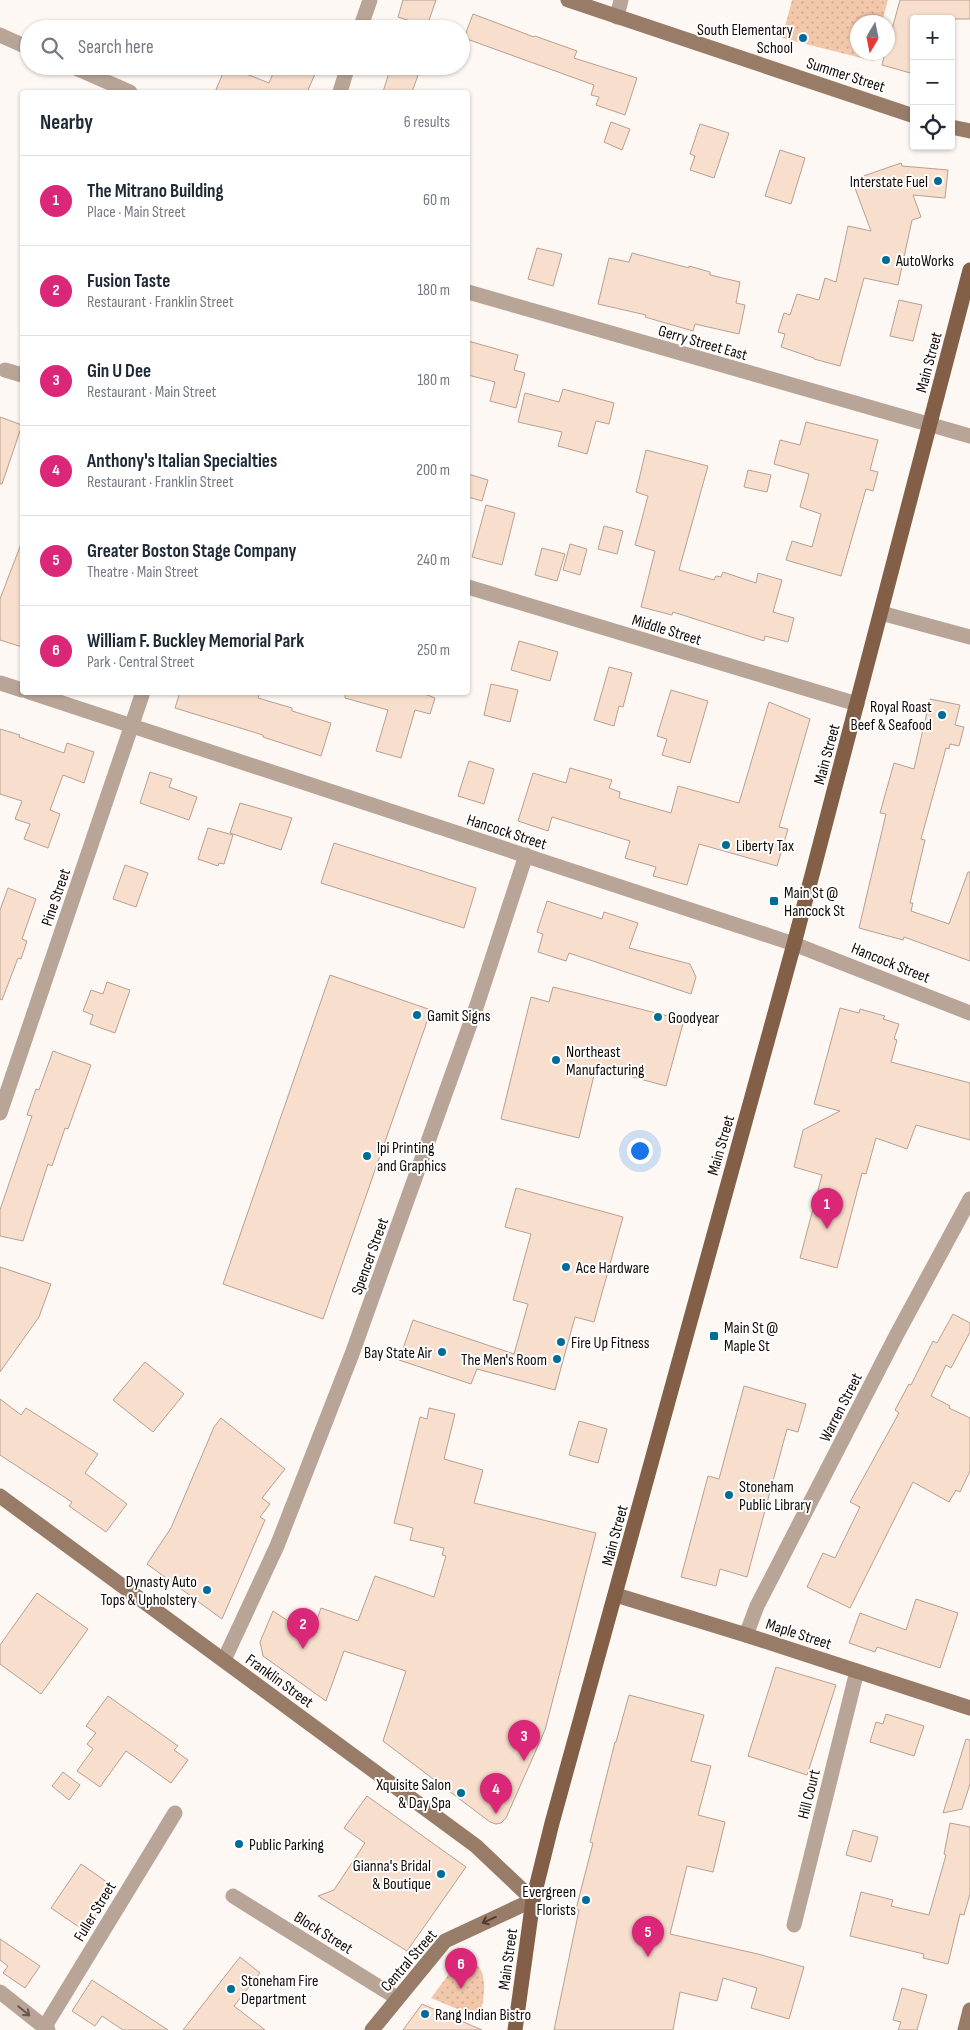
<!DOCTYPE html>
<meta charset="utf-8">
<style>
body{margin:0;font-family:"Sofia Sans Condensed",sans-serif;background:#f2f2f3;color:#1f2937}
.controls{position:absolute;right:15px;top:15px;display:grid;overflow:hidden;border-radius:5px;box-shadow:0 1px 4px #0004}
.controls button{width:45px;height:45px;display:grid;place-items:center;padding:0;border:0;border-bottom:1px solid #e0e1e3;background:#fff;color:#1f2937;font:25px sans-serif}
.compass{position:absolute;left:850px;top:15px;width:45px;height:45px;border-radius:50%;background:#fff;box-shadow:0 1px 4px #0004;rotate:190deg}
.you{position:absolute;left:639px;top:1150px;width:18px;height:18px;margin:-12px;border:4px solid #fff;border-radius:50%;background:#1a73e8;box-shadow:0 0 0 8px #1a73e833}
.badge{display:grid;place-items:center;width:32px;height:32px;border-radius:50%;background:#db2777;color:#fff;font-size:16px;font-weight:700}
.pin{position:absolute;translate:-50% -41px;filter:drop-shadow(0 1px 2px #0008)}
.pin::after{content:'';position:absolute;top:26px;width:18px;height:15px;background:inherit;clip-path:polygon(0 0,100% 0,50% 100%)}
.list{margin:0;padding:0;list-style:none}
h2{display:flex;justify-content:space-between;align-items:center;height:65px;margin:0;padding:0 20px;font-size:21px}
h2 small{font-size:16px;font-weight:400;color:#747a83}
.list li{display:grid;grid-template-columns:32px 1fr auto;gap:15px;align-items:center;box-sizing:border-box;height:90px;padding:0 20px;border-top:1px solid #e0e1e3}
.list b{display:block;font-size:19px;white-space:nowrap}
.list p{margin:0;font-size:16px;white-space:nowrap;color:#747a83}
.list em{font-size:16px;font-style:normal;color:#747a83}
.icon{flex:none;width:28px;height:28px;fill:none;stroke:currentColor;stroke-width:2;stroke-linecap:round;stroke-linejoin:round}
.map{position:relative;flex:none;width:970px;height:2030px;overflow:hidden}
.search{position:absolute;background:#fff;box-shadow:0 1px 4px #0004;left:20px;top:20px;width:450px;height:55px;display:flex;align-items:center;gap:12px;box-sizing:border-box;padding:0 18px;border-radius:28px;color:#747a83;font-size:19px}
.panel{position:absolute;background:#fff;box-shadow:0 1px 4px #0004;left:20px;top:90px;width:450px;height:605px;border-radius:5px}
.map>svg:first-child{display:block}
</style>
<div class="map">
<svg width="970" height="2030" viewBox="0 0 970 2030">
<defs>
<pattern id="park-dots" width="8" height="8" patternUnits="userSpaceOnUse" patternTransform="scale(1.25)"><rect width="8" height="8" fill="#f2c7aa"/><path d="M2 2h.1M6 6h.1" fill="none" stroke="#ceaa91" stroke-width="1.8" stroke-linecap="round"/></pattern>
</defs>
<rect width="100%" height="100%" fill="#fdf8f4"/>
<path fill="url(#park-dots)" d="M792,0H888L882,22H858V52L875,53L873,61L782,38Z
M466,1960C492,1963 484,2001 479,2018L431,1998L457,1963Z"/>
<path fill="#f7decd" stroke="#b8a090" d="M403,0H436L426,29H408L410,21L398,17Z
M900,0H970V19H914V74L882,65L885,52H888V44Z
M473,14L534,37L535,36L577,51L574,58L637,78L625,115L596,105L599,97L591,95L594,85L464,38Z
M226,66L269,83L276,66H302L316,72L307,92H215Z
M391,66L418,75L412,92H383Z
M611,122L630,129L622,150L604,142Z
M700,124L729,133L714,178L690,170L695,156L690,154Z
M780,150L805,158L791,204L765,196Z
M901,163L902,166L948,170L945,198L913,195L921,217L912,220L898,285L864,278L840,366L814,359V358L781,347L785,334L778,332L784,313L790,315L797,294L819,300L825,278L836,282L848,226L871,231L852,180Z
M537,248L562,254L553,286L528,279Z
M632,253L689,268V266L710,272V275L740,282L736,303L745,305L739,334L695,324L693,331L645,317L646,315L598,304L609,258L629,262Z
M899,300L922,305L913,341L890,336Z
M468,341L518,355L514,370L525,373L516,408L490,401L495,382L468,375Z
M563,389L614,403L609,424L596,421L587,454L558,446L562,432L518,422L525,393L559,402Z
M0,417L22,425L2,484H0Z
M806,422L878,440L870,470L878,472L873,491L866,489L841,576L786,560L792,541L812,547L821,514L800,507L809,474L774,464L780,440L800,445Z
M646,450L708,466L679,570L714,580L716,576L721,577L723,572L756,583L758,573L782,580L773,612L794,618L788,642L765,636L764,641L673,612L672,615L641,607L655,551L635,545L648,496L636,492Z
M748,470L771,475L767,492L744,487Z
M468,474L488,480L482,501L468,497Z
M486,505L515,513L502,565L472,557Z
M604,526L623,531L617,554L598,549Z
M21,544H22V647L0,640V599Z
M570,544L587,549L580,575L563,570Z
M542,548L565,554L557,581L535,575Z
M519,641L558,652L550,681L511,670Z
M609,667L632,673L623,707L619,706L614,726L594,720Z
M491,684L518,690L510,722L484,715Z
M671,690L708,701L690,763L662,755L667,739L657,736Z
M180,692H260L258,698L292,708V711L331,723L321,756L263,737V735L175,708Z
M345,692H420L435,698L430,714L415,710L401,758L376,751L388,710L345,698Z
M930,699L960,705L955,725L964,727L959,746L950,744L949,749L946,748L921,839L925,840L910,903H913L911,911L949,924L968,872H970V961L904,937L903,940L859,928L886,814L880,813L894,763L914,769Z
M769,702L810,719L779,827L788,829L777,866L699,844L687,885L653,876L656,867L625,858L630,841L552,817L548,831L518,821L533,773L566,783L570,768L612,780L609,788L620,792L619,798L671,813L678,786L739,803Z
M0,729L20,735L19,737L64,753L67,743L94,752L84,783L63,775L50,810L60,814L48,848L24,839L30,824L15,819L22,801L0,794Z
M469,761L494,769L484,804L458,796Z
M150,772L172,779L169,787L197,797L189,820L140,803Z
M240,803L292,818L281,850L230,833Z
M208,828L233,835L224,864L219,863L218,866L198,859Z
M334,843L476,888L464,928L321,883Z
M125,865L148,873L136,907L113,899Z
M8,888L36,899L22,939L27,941L21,959L18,958L2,1000L0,999V910Z
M547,901L602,919L604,912L638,923L629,948L690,964L696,977L691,994L569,953L566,961L538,952L543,934L537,932Z
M330,975L431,1010L323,1319L223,1284Z
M107,982L130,990L115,1033L90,1024L93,1015L83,1011L91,990L103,994Z
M553,987L684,1020L666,1086L596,1067L579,1138L501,1119L531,997L549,1002Z
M840,1008L859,1013L860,1009L885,1016L883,1019L899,1024L894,1039L897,1040L891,1062L970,1083V1140L916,1125L907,1149L876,1138L866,1174L862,1173L837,1268L800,1258L822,1175L794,1167L803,1130L840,1111L814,1104Z
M53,1051L91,1065L68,1129L65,1128L52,1166L48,1164L23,1241L0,1236V1210L32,1116L27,1115L36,1089L39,1090Z
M516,1188L623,1217L594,1322L575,1317L555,1390L477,1369L471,1384L399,1360L413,1320L514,1354L528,1304L513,1300L531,1234L505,1227Z
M0,1267L51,1284L39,1317L0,1372Z
M953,1314L970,1323V1332L951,1368L946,1365L931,1396L950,1406L949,1408L970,1418V1471L960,1492L956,1490L949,1502L913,1482L850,1608L807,1587L823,1553L835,1558L860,1507L850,1502L899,1413L895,1410L909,1384L911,1385L933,1341L937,1343Z
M145,1362L184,1394L153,1432L113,1400Z
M744,1386L806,1404L798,1432L787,1429L747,1577L720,1569L716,1586L681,1577L708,1476L719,1479Z
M0,1399L21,1415L26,1408L98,1454L85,1473L127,1504L106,1532L69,1506L72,1502L0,1455Z
M429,1408L455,1414L444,1459L483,1470L474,1503L596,1533L545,1730L506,1818L501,1823L496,1824L490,1822L383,1741L406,1671L344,1651L326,1701L263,1656L260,1642L273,1611L311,1636L321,1608L358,1621L375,1576L434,1597L446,1556L442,1555L444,1548L410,1540L413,1528L394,1523L420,1417L427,1419Z
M221,1418L285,1469L262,1498L270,1504L260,1517L265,1520L222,1619L147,1564L171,1528L214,1427Z
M579,1421L607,1429L598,1463L569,1455Z
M37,1593L88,1629L41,1694L0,1664V1645Z
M916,1599L958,1613L940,1668L877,1647L875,1652L849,1643L860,1613L906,1630Z
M776,1667L836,1685L807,1775L748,1756Z
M629,1695L704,1715L691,1761L711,1766L698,1815L725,1822L713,1872L687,1866L670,1934L758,1954L804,1967L789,2019L751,2008L757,1988L723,1978L717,2001L680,1992L673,2030H554L579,1910L576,1909L593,1843L590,1842L615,1742H616Z
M108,1696L178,1746L174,1750L188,1760L171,1783L126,1751L100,1787L77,1771L93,1749L87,1744L96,1733L86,1726Z
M886,1714L924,1726L914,1756L870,1742L876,1722L883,1724Z
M966,1739L970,1740V1784L962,1809L943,1813Z
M63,1772L80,1785L69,1800L52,1786Z
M367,1796L466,1867L407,1951L318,1896L334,1890L365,1843L344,1828Z
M950,1823L970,1827V1894L964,1915L960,1914L948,1964L923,1958L924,1954L850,1936L861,1892L893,1900L891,1906L929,1915L946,1855L944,1854Z
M853,1830L878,1837L871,1862L846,1855Z
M81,1864L114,1887L85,1931L51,1908Z
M0,1939L40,1966L25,1988L3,1973L8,1966L0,1960Z
M240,1957L260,1973L234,2006L265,2030H183Z
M92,1980L168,2030H123L102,2016L95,2026L72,2011Z
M902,1988L927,1995L917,2030H898L901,2022L893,2020Z
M422,2004L482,2030H403Z"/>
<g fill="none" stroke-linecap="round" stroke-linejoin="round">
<path stroke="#b9a597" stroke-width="15" d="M617,17L621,0
M360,29L370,0
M0,35L29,48
M71,66L130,92
M340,92L348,66
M468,292L970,436
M5,370L22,375
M468,587L857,704
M881,613L970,637
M0,683L22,690
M29,692L794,944L970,1013
M0,1113L143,692
M746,1635L757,1606L897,1334L970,1199
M224,1660L277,1546L352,1354L478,1002L526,855
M233,1896L397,1998
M794,1925L857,1671
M0,1992L48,2030
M44,2028L175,1813"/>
<path stroke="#997c68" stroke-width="15" d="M568,0L914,116
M951,127L970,131
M0,1496L476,1846L533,1900L445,1941L372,2030
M616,1595L746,1635L970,1708
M965,2030L970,2010"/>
<path stroke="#825f46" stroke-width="15" d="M515,2030L533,1900L552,1823L794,944L970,270"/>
</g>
<defs><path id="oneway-shaft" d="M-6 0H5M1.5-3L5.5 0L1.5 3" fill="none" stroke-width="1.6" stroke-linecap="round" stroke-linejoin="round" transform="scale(1.25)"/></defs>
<use stroke="#4f3d32" href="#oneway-shaft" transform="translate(489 1920) rotate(156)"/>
<use stroke="#66584e" href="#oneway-shaft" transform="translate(24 2011) rotate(40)"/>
<g fill="#006c98" stroke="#fff" stroke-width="2">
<circle cx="803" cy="38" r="5"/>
<circle cx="938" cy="181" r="5"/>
<circle cx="886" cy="260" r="5"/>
<circle cx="942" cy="715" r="5"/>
<circle cx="726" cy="845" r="5"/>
<rect x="769" y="896" width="10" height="10" rx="2.5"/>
<circle cx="417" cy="1015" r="5"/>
<circle cx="658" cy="1017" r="5"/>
<circle cx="556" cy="1060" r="5"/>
<circle cx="367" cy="1156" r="5"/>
<circle cx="566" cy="1267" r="5"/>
<rect x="709" y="1331" width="10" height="10" rx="2.5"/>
<circle cx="561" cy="1342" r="5"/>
<circle cx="442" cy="1352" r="5"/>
<circle cx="557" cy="1359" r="5"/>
<circle cx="729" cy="1495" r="5"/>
<circle cx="207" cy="1590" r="5"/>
<circle cx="461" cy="1793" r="5"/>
<circle cx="239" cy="1844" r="5"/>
<circle cx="441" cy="1874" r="5"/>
<circle cx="586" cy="1900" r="5"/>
<circle cx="231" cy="1989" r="5"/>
<circle cx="425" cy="2014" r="5"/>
</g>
<g text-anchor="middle" stroke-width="4" stroke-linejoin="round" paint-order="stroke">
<g font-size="16" fill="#120a05" stroke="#fff" text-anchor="start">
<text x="793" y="35" text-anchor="end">South Elementary<tspan x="793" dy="18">School</tspan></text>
<text x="928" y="187" text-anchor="end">Interstate Fuel</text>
<text x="896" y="266">AutoWorks</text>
<text x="932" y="712" text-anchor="end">Royal Roast<tspan x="932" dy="18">Beef &amp; Seafood</tspan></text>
<text x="736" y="851">Liberty Tax</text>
<text x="784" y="898">Main St @<tspan x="784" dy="18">Hancock St</tspan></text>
<text x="427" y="1021">Gamit Signs</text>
<text x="668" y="1023">Goodyear</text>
<text x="566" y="1057">Northeast<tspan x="566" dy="18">Manufacturing</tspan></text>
<text x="377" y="1153">lpi Printing<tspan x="377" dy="18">and Graphics</tspan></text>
<text x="576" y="1273">Ace Hardware</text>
<text x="724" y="1333">Main St @<tspan x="724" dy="18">Maple St</tspan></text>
<text x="571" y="1348">Fire Up Fitness</text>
<text x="432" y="1358" text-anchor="end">Bay State Air</text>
<text x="547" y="1365" text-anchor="end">The Men's Room</text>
<text x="739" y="1492">Stoneham<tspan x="739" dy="18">Public Library</tspan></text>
<text x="197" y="1587" text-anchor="end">Dynasty Auto<tspan x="197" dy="18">Tops &amp; Upholstery</tspan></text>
<text x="451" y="1790" text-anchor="end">Xquisite Salon<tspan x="451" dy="18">&amp; Day Spa</tspan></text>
<text x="249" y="1850">Public Parking</text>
<text x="431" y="1871" text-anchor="end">Gianna's Bridal<tspan x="431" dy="18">&amp; Boutique</tspan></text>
<text x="576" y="1897" text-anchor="end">Evergreen<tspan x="576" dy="18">Florists</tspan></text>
<text x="241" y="1986">Stoneham Fire<tspan x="241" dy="18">Department</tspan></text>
<text x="435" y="2020">Rang Indian Bistro</text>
</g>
<g font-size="16" fill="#120a05" stroke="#fff">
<text transform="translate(846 74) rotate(18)" y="6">Summer Street</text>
<text transform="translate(703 342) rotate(16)" y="6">Gerry Street East</text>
<text transform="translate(928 362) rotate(-75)" y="6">Main Street</text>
<text transform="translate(667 629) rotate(17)" y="6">Middle Street</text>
<text transform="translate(826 754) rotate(-75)" y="6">Main Street</text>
<text transform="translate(507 831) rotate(18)" y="6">Hancock Street</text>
<text transform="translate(55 897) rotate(-71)" y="6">Pine Street</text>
<text transform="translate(891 962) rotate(22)" y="6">Hancock Street</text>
<text transform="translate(720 1145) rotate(-74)" y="6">Main Street</text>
<text transform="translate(369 1256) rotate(-70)" y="6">Spencer Street</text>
<text transform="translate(840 1407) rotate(-63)" y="6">Warren Street</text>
<text transform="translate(614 1535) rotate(-75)" y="6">Main Street</text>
<text transform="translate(799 1633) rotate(18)" y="6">Maple Street</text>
<text transform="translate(280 1680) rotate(36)" y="6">Franklin Street</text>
<text transform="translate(808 1794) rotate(-76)" y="6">Hill Court</text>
<text transform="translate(94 1911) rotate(-59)" y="6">Fuller Street</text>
<text transform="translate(324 1932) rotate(32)" y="6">Block Street</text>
<text transform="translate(507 1959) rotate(-82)" y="6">Main Street</text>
<text transform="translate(408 1960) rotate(-49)" y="6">Central Street</text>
</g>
</g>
</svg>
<div class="controls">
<button>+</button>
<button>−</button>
<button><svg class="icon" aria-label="locate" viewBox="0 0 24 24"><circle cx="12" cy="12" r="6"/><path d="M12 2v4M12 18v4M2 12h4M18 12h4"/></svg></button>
</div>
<svg class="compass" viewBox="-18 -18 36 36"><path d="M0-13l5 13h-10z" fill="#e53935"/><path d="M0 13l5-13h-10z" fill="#747a83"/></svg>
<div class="you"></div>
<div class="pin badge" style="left:827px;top:1229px">1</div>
<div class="pin badge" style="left:303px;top:1649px">2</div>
<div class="pin badge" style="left:524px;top:1761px">3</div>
<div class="pin badge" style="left:496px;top:1814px">4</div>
<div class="pin badge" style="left:648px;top:1957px">5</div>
<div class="pin badge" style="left:461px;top:1989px">6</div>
<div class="search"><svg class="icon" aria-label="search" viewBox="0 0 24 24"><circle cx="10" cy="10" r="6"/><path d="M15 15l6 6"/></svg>Search here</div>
<section class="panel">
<h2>Nearby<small>6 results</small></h2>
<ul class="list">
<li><span class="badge">1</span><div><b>The Mitrano Building</b><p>Place · Main Street</p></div><em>60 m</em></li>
<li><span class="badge">2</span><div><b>Fusion Taste</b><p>Restaurant · Franklin Street</p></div><em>180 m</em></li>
<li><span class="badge">3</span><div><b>Gin U Dee</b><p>Restaurant · Main Street</p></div><em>180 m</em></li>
<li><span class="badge">4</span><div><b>Anthony's Italian Specialties</b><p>Restaurant · Franklin Street</p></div><em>200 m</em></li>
<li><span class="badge">5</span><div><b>Greater Boston Stage Company</b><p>Theatre · Main Street</p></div><em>240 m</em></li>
<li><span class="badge">6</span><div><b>William F. Buckley Memorial Park</b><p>Park · Central Street</p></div><em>250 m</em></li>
</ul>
</section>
</div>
